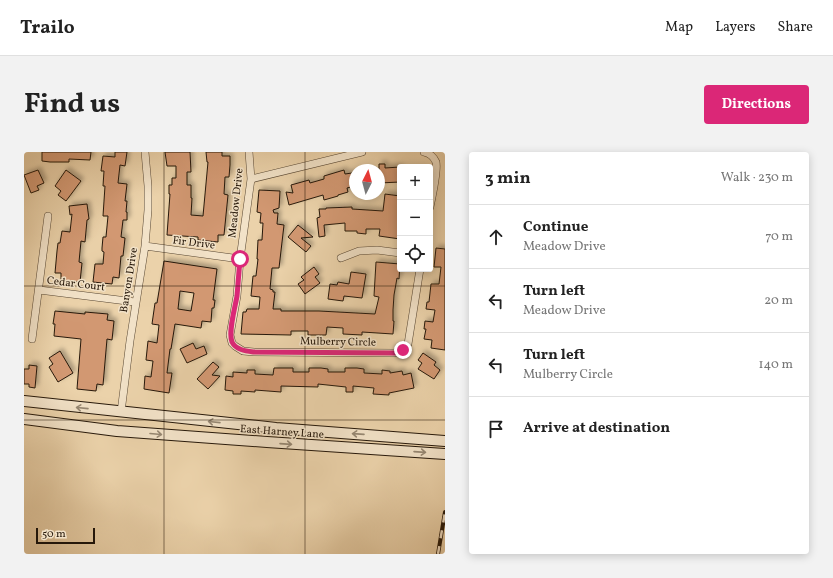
<!DOCTYPE html>
<meta charset="utf-8">
<style>
body{margin:0;font-family:Vollkorn,serif;background:#f2f2f2;color:#222}
.controls{position:absolute;right:12px;top:12px;display:grid;overflow:hidden;border-radius:4px;box-shadow:0 2px 10px #0003}
.controls button{width:36px;height:36px;display:grid;place-items:center;padding:0;border:0;border-bottom:1px solid #e0e0e0;background:#fff;color:#222;font:20px sans-serif}
.compass{position:absolute;left:325px;top:12px;width:36px;height:36px;border-radius:50%;background:#fff;box-shadow:0 2px 10px #0003;rotate:6deg}
.scale{position:absolute;left:12px;bottom:10px;width:59px;box-sizing:border-box;padding-left:4px;border:2px solid #26180a;border-top:0;font-size:11px;line-height:14px;white-space:nowrap;color:#26180a;-webkit-text-stroke:3px #f2e2c8;paint-order:stroke}
.stop{position:absolute;width:12px;height:12px;margin:-9px;border:3px solid #db2777;border-radius:50%;background:#fff}
.stop.end{background:#db2777;border-color:#fff;box-shadow:0 1px 4px #0008}
.list{margin:0;padding:0;list-style:none}
h2{display:flex;justify-content:space-between;align-items:center;height:52px;margin:0;padding:0 16px;font-size:17px}
h2 small{font-size:13px;font-weight:400;color:#767676}
.list li{display:grid;grid-template-columns:26px 1fr auto;gap:12px;align-items:center;box-sizing:border-box;height:64px;padding:0 16px;border-top:1px solid #e0e0e0}
.list b{display:block;font-size:15px;white-space:nowrap}
.list p{margin:0;font-size:13px;white-space:nowrap;color:#767676}
.list em{font-size:13px;font-style:normal;color:#767676}
.icon{flex:none;width:22px;height:22px;fill:none;stroke:currentColor;stroke-width:2;stroke-linecap:round;stroke-linejoin:round}
.map{position:relative;flex:none;width:421px;height:402px;overflow:hidden;border-radius:4px}
header{display:flex;align-items:center;gap:24px;box-sizing:border-box;height:56px;padding:0 20px;background:#fff;border-bottom:1px solid #e0e0e0}
header strong{font-size:19px}
nav{display:flex;gap:22px;margin-inline-start:auto;font-size:14px}
.intro{display:flex;align-items:center;justify-content:space-between;box-sizing:border-box;height:96px;padding:0 24px}
h1{margin:0;font-size:28px}
.button{padding:10px 18px;border-radius:4px;background:#db2777;color:#fff;font-size:14px;font-weight:700}
main{display:flex;gap:24px;padding:0 24px}
aside{flex:1;background:#fff;border-radius:4px;box-shadow:0 2px 10px #0003}
.map>svg:first-child{display:block}
</style>
<header>
<strong>Trailo</strong>
<nav><a>Map</a><a>Layers</a><a>Share</a></nav>
</header>
<div class="intro"><h1>Find us</h1><a class="button">Directions</a></div>
<main>
<div class="map">
<svg width="421" height="402" viewBox="0 0 421 402">
<defs>
<filter id="shadow"><feDropShadow dx="3" dy="-3" stdDeviation="2" flood-color="#0004"/></filter>
</defs>
<rect width="100%" height="100%" fill="#ebd2aa"/>
<filter id="stains"><feTurbulence type="fractalNoise" baseFrequency=".005" numOctaves="4"/><feColorMatrix values="0 0 0 0 .2 0 0 0 0 .09 0 0 0 0 .02 0 0 0 .5 -.17"/></filter>
<radialGradient id="worn" r=".72"><stop offset=".6" stop-color="#630" stop-opacity="0"/><stop offset="1" stop-color="#630" stop-opacity=".3"/></radialGradient>
<path fill="#d29872" stroke="#26180a" fill-rule="evenodd" filter="url(#shadow)" d="M18,0H67L66,8L45,7V10H26L18,9Z
M91,0H103L101,14L96,13L94,31L103,32L101,49H103L102,60H103V68H99L97,85L101,86L99,104H97L95,126L89,125L88,132L69,130L71,112H79L80,100L78,99V96L79,85H82L84,64H79L81,34H79L80,19H77L79,4L91,5Z
M141,0H166L167,20H163V33H167V46H168L167,63L179,64L184,10H183L182,0H198V4H206V13L205,25H201L200,42L204,43L200,83H194V90L174,88V85L143,83L146,42H145V33H148V26H152V14H143Z
M355,12H361V16L376,15V30L355,31Z
M14,18L20,31L13,34L15,38L7,41L0,23Z
M42,18L57,29L42,49L34,43L37,39L31,34Z
M320,18L321,22L328,21L331,31V34L323,36L324,40L314,43V44L300,48L299,43L265,53L262,40L269,41L267,33L285,28L286,31L300,27V24Z
M235,38L256,39L255,56L249,58L250,61H254L253,72L260,73L255,116H248L246,137L249,138V140H251L249,157H257V159H295L351,162L355,145L350,144L352,110L376,112L375,127L373,126L370,143L369,158V169H370L369,182L338,180V183L319,182V176L303,175L302,183H284V179H267V183L217,182L219,160H222L223,157H235L236,145L227,144L229,124H232L234,107H233L234,88H238L239,71H236L237,61L233,60Z
M361,42L376,44V87L355,84L356,77H342V82L333,81V79H321V71L300,73L301,84L295,85L293,66L296,65L295,57H302V56L328,55V57L359,59Z
M63,52L65,67L63,68L61,90L57,89L55,110L58,111L56,130L37,128V121H31L33,99L34,91H36L38,79L46,80L48,62L46,63L45,54Z
M274,73L289,85L277,86L287,94L282,100L264,85Z
M412,96L421,97V198L407,196L408,188L400,187L402,177H400L401,169L409,170L411,158L402,157L403,150H405L407,132H415L417,115H410Z
M140,109L193,117L189,148H191L190,156H188L187,170L178,169L177,176L151,172L147,197H146L143,221H148L145,241L120,237L121,224L127,225L129,209L122,208L124,189L133,191L135,173L128,172L131,151H133ZM156,139L170,141L167,159L154,157Z
M290,115L295,122L291,125L296,131L281,142L274,132L280,128L277,125Z
M327,120L342,122L338,146L320,144L319,149L304,147L306,132L313,133L314,130L325,132Z
M31,159L61,162V160L84,162L83,168L90,169L88,188L83,187L79,233L73,232L72,239L53,237L57,187L30,184L31,172H29Z
M169,191L172,197L180,194L183,202L163,211L156,197Z
M36,199L49,221L34,230L25,215L29,212L25,206Z
M399,201L412,210L410,213L416,218L410,227L394,217L398,211L394,208Z
M189,210L195,215L188,223L196,224L184,237L173,227Z
M5,213L13,214L11,236L5,235V232H0V217H5Z
M250,216H269V220H285V216H297L304,217V220H321V216H333L340,217V221L358,222V218L366,219V221L378,219L379,223L387,221L390,236L365,241V243L349,242L350,236L329,234V240H322V235L294,232V235L257,234V240L231,238V240L217,239V242H209V239L201,238L202,224L209,225V220L223,221V218H231V222L249,223Z"/>
<g fill="none" stroke-linecap="round" stroke-linejoin="round">
<defs>
<path id="street" d="M225,0L227,27L216,107L213,144L206,183L208,191L211,194L219,199L230,200L370,201C377,200 380,197 384,192L396,117
M400,0C405,1 410,5 412,10C414,19 408,45 406,55
M227,27L338,0
M121,94L216,107
M317,106L335,99L353,98L376,101
M15,138L111,150
M8,187L24,64
M97,260L106,189L121,94L124,58V34L121,0"/>
<path id="secondary" d="M0,249L252,276L421,289
M0,267L93,279L243,290L421,302"/>
</defs>
<use href="#street" stroke="#574632" stroke-width="8"/>
<use href="#secondary" stroke="#26180a" stroke-width="12"/>
<use href="#street" stroke="#f2e2c8" stroke-width="7"/>
<use href="#secondary" stroke="#f2e2c8" stroke-width="10"/>
<defs>
<path id="rail" d="M414,402L421,360"/>
</defs>
<use href="#rail" stroke="#26180a" stroke-width="4"/>
<use href="#rail" stroke="#f2e2c8" stroke-width="2.5" stroke-dasharray="8" stroke-linecap="butt"/>
</g>
<defs><path id="oneway-shaft" d="M-6 0H5M1.5-3L5.5 0L1.5 3" fill="none" stroke-width="1.6" stroke-linecap="round" stroke-linejoin="round"/></defs>
<g stroke="#968772">
<use href="#oneway-shaft" transform="translate(58 256) rotate(-174)"/>
<use href="#oneway-shaft" transform="translate(190 270) rotate(-174)"/>
<use href="#oneway-shaft" transform="translate(132 282) rotate(5)"/>
<use href="#oneway-shaft" transform="translate(334 282) rotate(-176)"/>
<use href="#oneway-shaft" transform="translate(262 292) rotate(4)"/>
<use href="#oneway-shaft" transform="translate(396 300) rotate(4)"/>
</g>
<g fill="none" stroke-linecap="round" stroke-linejoin="round">
<path stroke="#db2777" stroke-width="5" d="M216,107C215,119 214,132 213,144C211,156 204,180 208,190C212,198 222,199 230,200L370,201L376,200L379,198"/>
</g>
<path fill="none" stroke="#26180a" stroke-width="1" stroke-opacity="0.55" d="M140,0V402M281,0V402M0,134H421M0,268H421"/>
<g text-anchor="middle" stroke-width="3" stroke-linejoin="round" paint-order="stroke">
<g font-size="11" fill="#26180a" stroke="#f2e2c8">
<text transform="translate(211 51) rotate(-84)" y="4">Meadow Drive</text>
<text transform="translate(170 90) rotate(7)" y="4">Fir Drive</text>
<text transform="translate(104 128) rotate(-81)" y="4">Banyon Drive</text>
<text transform="translate(52 131) rotate(7)" y="4">Cedar Court</text>
<text transform="translate(314 189) rotate(1)" y="4">Mulberry Circle</text>
<text transform="translate(258 279) rotate(4)" y="4">East Harney Lane</text>
</g>
</g>
<rect width="100%" height="100%" filter="url(#stains)"/>
<rect width="100%" height="100%" fill="url(#worn)"/>
</svg>
<div class="controls">
<button>+</button>
<button>−</button>
<button><svg class="icon" aria-label="locate" viewBox="0 0 24 24"><circle cx="12" cy="12" r="6"/><path d="M12 2v4M12 18v4M2 12h4M18 12h4"/></svg></button>
</div>
<svg class="compass" viewBox="-18 -18 36 36"><path d="M0-13l5 13h-10z" fill="#e53935"/><path d="M0 13l5-13h-10z" fill="#767676"/></svg>
<div class="scale">50 m</div>
<div class="stop" style="left:216px;top:107px"></div>
<div class="stop end" style="left:379px;top:198px"></div>
</div>
<aside>
<h2>3 min<small>Walk · 230 m</small></h2>
<ul class="list">
<li><svg class="icon" aria-label="ahead" viewBox="0 0 24 24"><path d="M12 20V5M6 11l6-6 6 6"/></svg><div><b>Continue</b><p>Meadow Drive</p></div><em>70 m</em></li>
<li><svg class="icon" aria-label="left" viewBox="0 0 24 24"><path d="M17 20v-9H6M10 6l-5 5 5 5"/></svg><div><b>Turn left</b><p>Meadow Drive</p></div><em>20 m</em></li>
<li><svg class="icon" aria-label="left" viewBox="0 0 24 24"><path d="M17 20v-9H6M10 6l-5 5 5 5"/></svg><div><b>Turn left</b><p>Mulberry Circle</p></div><em>140 m</em></li>
<li><svg class="icon" aria-label="arrive" viewBox="0 0 24 24"><path d="M6 21V4h12l-3 4 3 4H6"/></svg><div><b>Arrive at destination</b></div></li>
</ul>
</aside>
</main>
